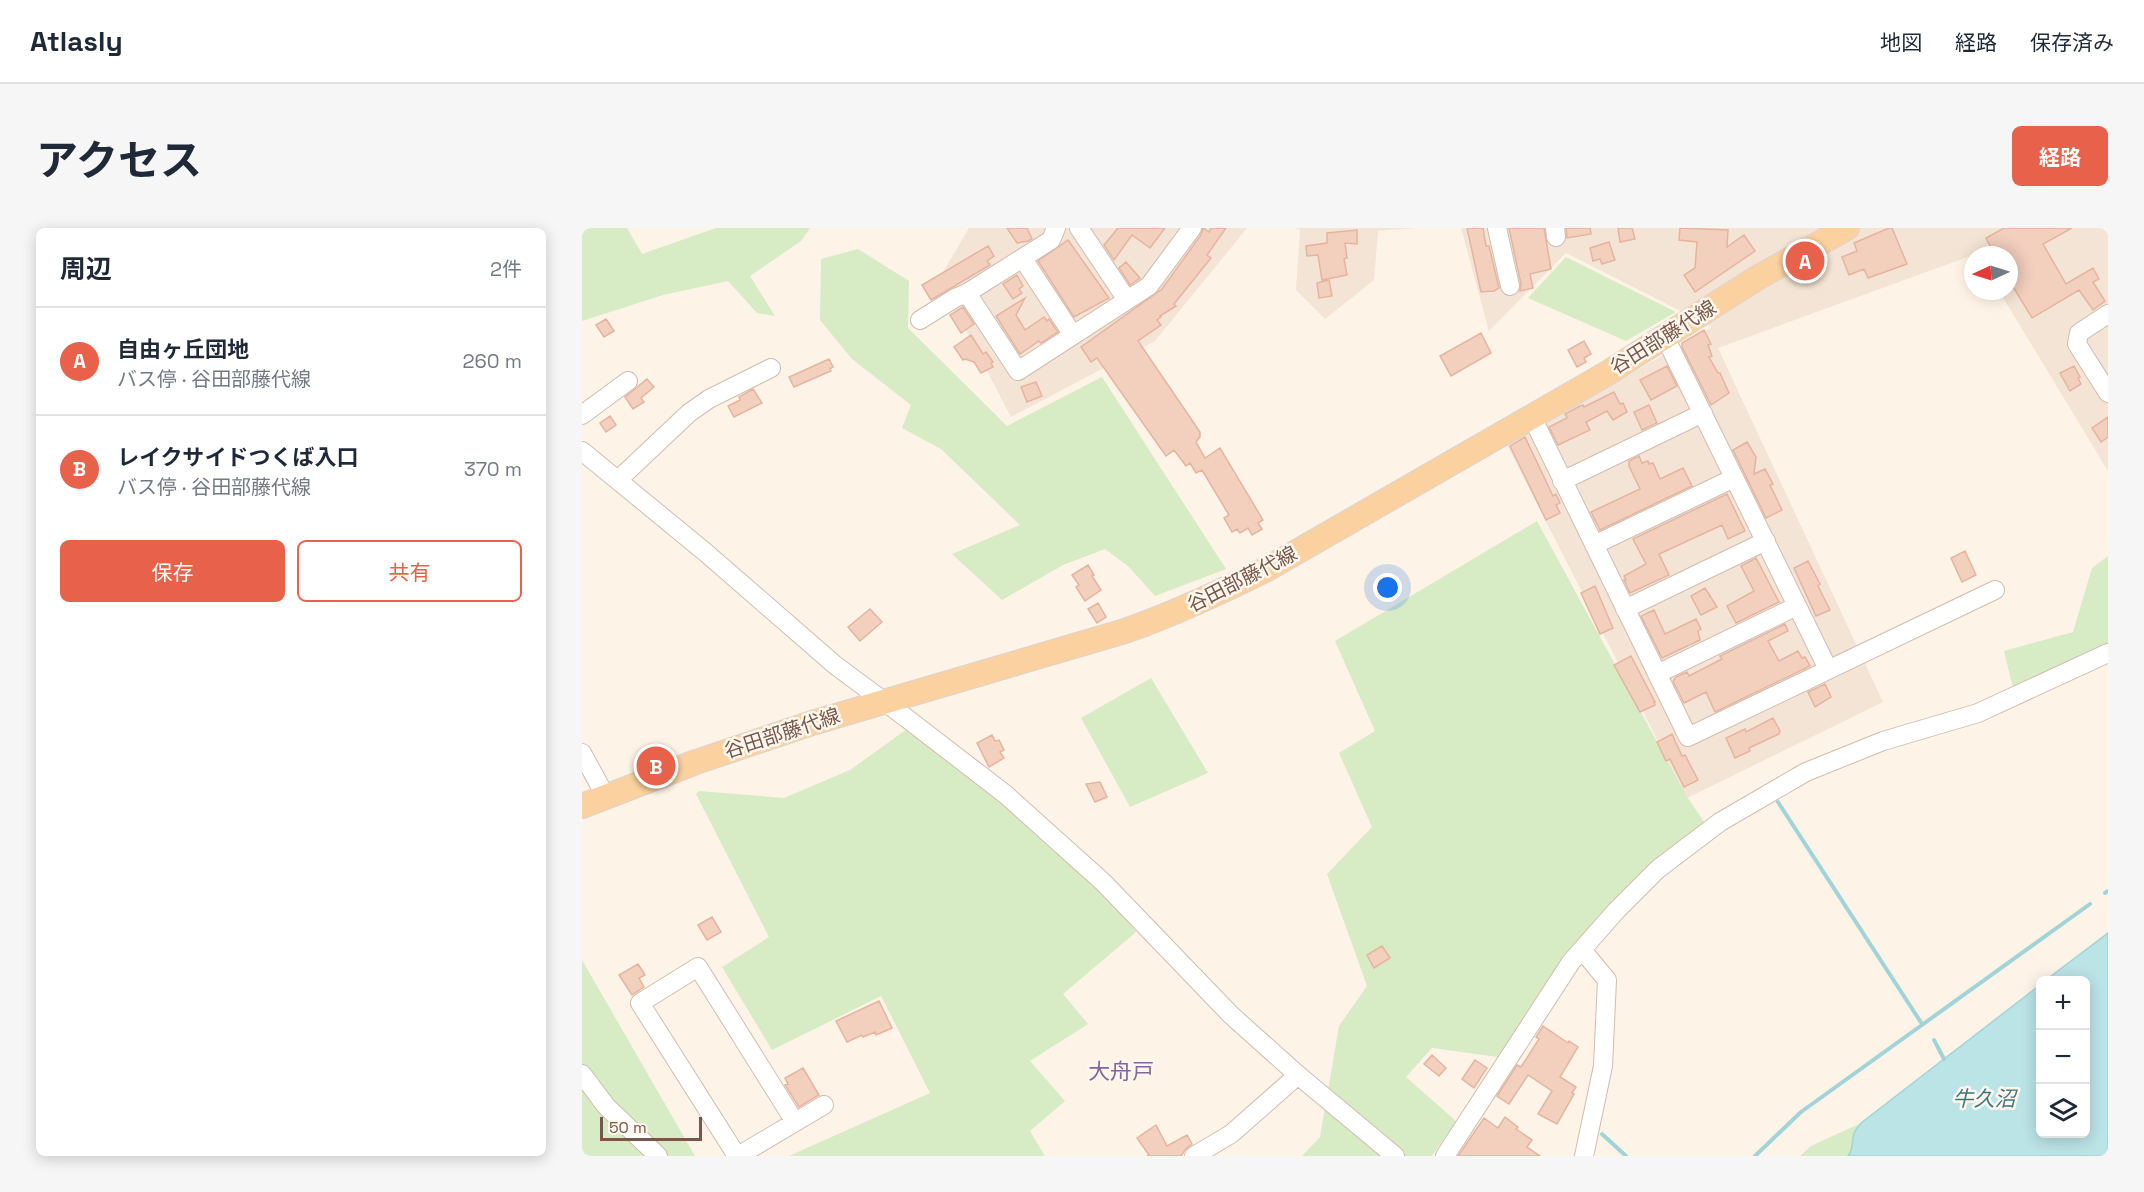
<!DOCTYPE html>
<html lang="ja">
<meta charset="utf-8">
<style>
body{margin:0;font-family:"Space Grotesk","Noto Sans JP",sans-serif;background:#f6f6f7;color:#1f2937}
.controls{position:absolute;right:18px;bottom:18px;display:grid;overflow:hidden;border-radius:9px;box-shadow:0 3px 15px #0003}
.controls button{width:54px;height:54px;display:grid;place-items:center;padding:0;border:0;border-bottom:2px solid #e0e1e3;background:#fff;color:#1f2937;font:30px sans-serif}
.compass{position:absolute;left:1382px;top:18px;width:54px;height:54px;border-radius:50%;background:#fff;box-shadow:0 3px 15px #0003;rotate:266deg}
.scale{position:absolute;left:18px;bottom:15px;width:102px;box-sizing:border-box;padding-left:6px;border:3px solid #77574b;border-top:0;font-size:16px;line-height:21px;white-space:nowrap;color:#77574b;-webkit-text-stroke:4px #fff7ee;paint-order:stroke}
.you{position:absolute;left:806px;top:360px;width:21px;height:21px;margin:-15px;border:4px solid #fff;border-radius:50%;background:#1a73e8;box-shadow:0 0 0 9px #1a73e833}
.badge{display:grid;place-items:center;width:39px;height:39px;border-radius:50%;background:#e8624b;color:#fff;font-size:20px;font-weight:700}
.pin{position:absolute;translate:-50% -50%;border:3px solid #fff;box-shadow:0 2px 6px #0006}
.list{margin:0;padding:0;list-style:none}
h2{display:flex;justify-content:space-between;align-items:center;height:78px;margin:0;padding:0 24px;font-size:26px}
h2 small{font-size:20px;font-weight:400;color:#747a83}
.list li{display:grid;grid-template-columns:39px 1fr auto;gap:18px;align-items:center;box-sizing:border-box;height:108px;padding:0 24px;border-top:2px solid #e0e1e3}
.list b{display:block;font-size:22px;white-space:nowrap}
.list p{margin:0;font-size:20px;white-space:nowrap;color:#747a83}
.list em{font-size:20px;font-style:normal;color:#747a83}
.actions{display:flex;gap:12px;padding:18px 24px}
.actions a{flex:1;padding:14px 0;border:2px solid #e8624b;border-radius:9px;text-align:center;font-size:21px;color:#e8624b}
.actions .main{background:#e8624b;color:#fff}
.icon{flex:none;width:33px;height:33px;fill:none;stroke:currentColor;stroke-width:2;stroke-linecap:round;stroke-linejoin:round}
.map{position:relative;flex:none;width:1526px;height:928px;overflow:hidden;border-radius:9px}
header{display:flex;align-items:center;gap:36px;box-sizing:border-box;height:84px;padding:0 30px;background:#fff;border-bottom:2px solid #e0e1e3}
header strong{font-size:28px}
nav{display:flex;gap:33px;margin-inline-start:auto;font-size:21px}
.intro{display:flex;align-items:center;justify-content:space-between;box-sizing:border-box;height:144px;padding:0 36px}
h1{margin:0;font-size:42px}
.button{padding:15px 27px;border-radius:9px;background:#e8624b;color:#fff;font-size:21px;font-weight:700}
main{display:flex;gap:36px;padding:0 36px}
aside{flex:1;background:#fff;border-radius:9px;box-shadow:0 3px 15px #0003}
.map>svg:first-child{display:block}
</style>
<header>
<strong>Atlasly</strong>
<nav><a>地図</a><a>経路</a><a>保存済み</a></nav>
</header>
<div class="intro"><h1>アクセス</h1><a class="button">経路</a></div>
<main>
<aside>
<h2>周辺<small>2件</small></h2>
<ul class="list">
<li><span class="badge">A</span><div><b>自由ヶ丘団地</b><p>バス停 · 谷田部藤代線</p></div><em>260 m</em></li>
<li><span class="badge">B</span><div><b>レイクサイドつくば入口</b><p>バス停 · 谷田部藤代線</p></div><em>370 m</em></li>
</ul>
<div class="actions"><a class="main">保存</a><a>共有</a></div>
</aside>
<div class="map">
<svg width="1526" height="928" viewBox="0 0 1526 928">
<rect width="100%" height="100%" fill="#fdf3e7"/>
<path fill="#f4e4d5" d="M387,0H665L573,113L429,189L357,51Z
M712,0H834L796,3L792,52L743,91L714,62L718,2Z
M879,0H1526V243L1417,63H1427V27H1391L1136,120L1301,474L1105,570L925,217L1130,99L984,25L907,103Z"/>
<path fill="#d7ebc5" d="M0,0H45L60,26L134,0H228L219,13L168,48L193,88L175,85L146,53L81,67L0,93Z
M276,21L327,53L326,100L425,198L520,149L644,341L573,368L546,338L523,321L481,337L420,372L370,326L438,297L359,221L320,200L329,177L270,131L238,92L239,31Z
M984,29L1094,84L1044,113L946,70Z
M955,293L1105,569L1123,595L1010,698L916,829L850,820L824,849L874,893L850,928H720L738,909L757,798L785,758L745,646L790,599L757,525L793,503L753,413Z
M1526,328V418L1432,464L1422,423L1491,404L1510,340Z
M569,450L626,545L548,579L499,490Z
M325,501L455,604L520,660L554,704L481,766L506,796L448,833L483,873L448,903L463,928H207L348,865L299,768L190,822L140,739L187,709L114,566L117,563L202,570L268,542Z
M0,732L113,928H0Z
M1279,895C1265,910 1275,916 1266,928H1218L1229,918Z"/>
<path fill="#bbe4e7" stroke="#a1d4d9" stroke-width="1.5" d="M1526,705V928H1266C1275,916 1265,910 1279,895L1458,757V906H1504V752H1464Z"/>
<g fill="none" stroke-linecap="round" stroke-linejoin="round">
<path stroke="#a1d4d9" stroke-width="4" d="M1196,574L1340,796
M1523,665L1526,663
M1352,812L1362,831
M1020,906L1044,928
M1173,928L1219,884L1508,676"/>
</g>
<path fill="#f3cfbe" stroke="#e5b49e" stroke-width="1.5" d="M425,0H445L450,11L446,13L435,15Z
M536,0H583L568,20L550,7L532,32L522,17Z
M621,0L627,4L629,0H644L625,27L629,30L592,76L594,78L578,88L579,89L575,92L579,97L556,113L618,204V209L614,214L623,230L638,220L681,292L676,295L680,301L670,307L666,300L658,305L655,301L650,304L642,290L647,287L620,242L614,245L608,235L604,238L592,222L584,228L515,130L509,134L499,119L580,61L619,7Z
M885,0H901L904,18H907L917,60L912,63L899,64Z
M927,0H962L969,41L948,46L951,60L938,63L939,56Z
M984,0H1008L1009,6L985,10Z
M1036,0H1050L1053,11L1038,14Z
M1098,0L1146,2L1145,19L1162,7L1173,23L1113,64L1102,47L1113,40L1115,14L1097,12Z
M1307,0H1310L1325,36L1286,50L1282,41L1267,47L1260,29L1275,23L1272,15Z
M1422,0H1490L1461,16L1484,56L1511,40L1517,51L1511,54L1523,73L1511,82L1497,62L1450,90L1427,52V27H1413L1404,10Z
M775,2V16L763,15L765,30L762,31L765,47L740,52L736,27L725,28L724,18L745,15V5Z
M486,12L527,70L492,89L456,33Z
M1027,14L1033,32L1020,36L1018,31L1011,33L1008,20Z
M406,18L412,28L405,33L408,37L349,72L340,57Z
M544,34L558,50L548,57L537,40Z
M435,47L441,58L437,61L440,65L431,71L421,56Z
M747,52L750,68L737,70L735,55Z
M443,70L434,87L443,102L462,89L465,93L467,91L476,104L459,115L457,113L438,126L414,88Z
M381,79L392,96L379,105L368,87Z
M24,91L32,103L22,109L14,97Z
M1122,102L1129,116L1126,117L1130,128L1127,129L1136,145H1138L1147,165L1129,177L1100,119V115Z
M899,105L909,125L869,148L858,128Z
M389,107L401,126L404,124L411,134L409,135L411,139L399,145L392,134L383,131L381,132L372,119Z
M1002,113L1009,126L1002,130L1004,134L995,139L986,122Z
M247,131L251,139L248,141L249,143L212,159L207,149Z
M1085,138L1095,158L1069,172L1058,152Z
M1492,138L1498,149L1496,150L1499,156L1488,163L1478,145Z
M65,151L72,159L59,170L62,174L51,181L43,169Z
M454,154L460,168L445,174L439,159Z
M171,161L180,175L152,189L146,178L158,172L157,169Z
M1032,164L1038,176L1041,175L1045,184L1031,192L1025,183L1004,194L1008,202L976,217L967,199L985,190L983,186L998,178L1001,177L1002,179Z
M1067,177L1075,195L1060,202L1052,184Z
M28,188L34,197L24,204L18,195Z
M1526,189V209L1519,214L1510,200Z
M943,209L971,268L974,266L978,275L974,277L978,285L964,292L928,218Z
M1165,214L1174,229L1172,246L1183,241L1191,256L1188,257L1200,282L1184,290L1151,222Z
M1057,228L1060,235L1066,233L1067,236L1071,235L1078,251L1101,240L1110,258L1018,302L1009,284L1058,261L1047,238V233Z
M1145,266L1163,303L1146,311L1140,297L1077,326L1087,347L1048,365L1042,352H1044L1042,348L1064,336L1051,311Z
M1383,323L1394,347L1380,354L1369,330Z
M1174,330L1197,374L1154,395L1145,378L1172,363L1159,338Z
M1226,333L1238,356L1236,358L1248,382L1234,388L1212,340Z
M506,337L512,347L510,348L519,362L503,373L494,359L497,357L490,347Z
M1013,358L1031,400L1018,406L999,365Z
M1123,360L1135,379L1119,387L1109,368Z
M516,375L524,389L515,395L506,381Z
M288,381L300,394L278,413L266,399Z
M1072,382L1083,406L1114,391L1119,401L1116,403L1118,412L1080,430L1059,388Z
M1203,396L1206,403L1186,413L1197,433L1216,423L1220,430L1223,429L1228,438L1133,484L1124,464L1102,475L1091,453L1094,449L1105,444L1107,448L1140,431L1138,428Z
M1049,428L1073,474H1072L1073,477L1058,484L1032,437Z
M1243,456L1249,469L1233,479L1226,464Z
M1191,490L1198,503L1197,506L1167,520L1168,523L1153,530L1144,510L1163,501L1164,504Z
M1090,506L1100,528L1103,527L1116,552L1102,559L1088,531L1084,533L1075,514Z
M410,507L413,513L417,512L422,522L418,524L422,530L407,539L395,515Z
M518,554L525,569L513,574L504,556Z
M130,689L139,704L125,712L116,697Z
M800,718L808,730L792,740L785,727Z
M56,736L63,747L57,750L62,759L50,767L37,747Z
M297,773L310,800L294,807L293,804L281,809L280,807L265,814L254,793Z
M961,798L986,815L987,813L996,819L978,849L994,859L990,865L992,866L975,896L956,886L970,863L946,847L927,876L915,868L935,837L939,839L957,811L954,809Z
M850,827L864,840L857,848L842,836Z
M893,832L905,840L892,860L880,851Z
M221,840L237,867L217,879L203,857L206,856L203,850Z
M923,889L936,899L934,901L950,912L945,919L958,928H876L902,890L916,900Z
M574,897L585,918L605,907L610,916L603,922L599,928H565L567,927L555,910Z"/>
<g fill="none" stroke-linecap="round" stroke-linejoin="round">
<defs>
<path id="minor" d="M474,0L469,12L385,65L436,143L567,58L610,0
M497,0L545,72
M915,0L928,58
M973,0L974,9
M441,31L491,107
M1526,86L1497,105L1495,116L1526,165
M338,92L373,70L385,65
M1083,109L1246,441
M0,187L46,153
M950,189L1106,509L1413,362
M0,223L123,324L253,437L323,489L423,566L522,655L649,787L716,847L813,928
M36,252L107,185L127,171L189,140
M980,253L1121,185
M1012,317L1152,250
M1043,381L1184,313
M1075,446L1215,378
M0,525L24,569
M1000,722L1025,752L1021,838L1002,928
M0,846L24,878L76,928
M155,928L58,775L116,739L213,894
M156,928L242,877
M612,928L649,906L716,847
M863,928L989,734L1034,683L1076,641L1138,594L1224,544L1301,513L1396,485L1526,425"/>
<path id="major" d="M0,578L114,534L230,495L543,403C592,386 639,364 685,341L1024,146L1175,50L1265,0"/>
</defs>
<use href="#minor" stroke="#d1bcaf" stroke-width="20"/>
<use href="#major" stroke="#dcd3d0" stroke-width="26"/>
<use href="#minor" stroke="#fff" stroke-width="18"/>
<use href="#major" stroke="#fbd29f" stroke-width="24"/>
</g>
<g text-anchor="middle" stroke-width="5" stroke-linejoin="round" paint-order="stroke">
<g font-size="20" fill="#77574b" stroke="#fff7ee">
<text transform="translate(1081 109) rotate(-32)" y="7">谷田部藤代線</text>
<text transform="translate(660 351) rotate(-27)" y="7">谷田部藤代線</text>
<text transform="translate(200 505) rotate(-18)" y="7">谷田部藤代線</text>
</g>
<g font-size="21" font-style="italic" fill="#3e767c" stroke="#fff7ee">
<text x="1402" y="878">牛久沼</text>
</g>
<g font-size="22" fill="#85669a" stroke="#fff7ee">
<text x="539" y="851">大舟戸</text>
</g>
</g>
</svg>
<div class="controls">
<button>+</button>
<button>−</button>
<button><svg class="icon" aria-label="layers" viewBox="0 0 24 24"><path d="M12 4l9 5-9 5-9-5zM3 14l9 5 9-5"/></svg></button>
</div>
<svg class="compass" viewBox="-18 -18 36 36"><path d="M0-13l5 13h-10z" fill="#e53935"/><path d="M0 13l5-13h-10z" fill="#747a83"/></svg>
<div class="scale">50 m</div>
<div class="you"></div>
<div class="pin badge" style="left:1223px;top:33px">A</div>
<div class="pin badge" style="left:74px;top:538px">B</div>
</div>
</main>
